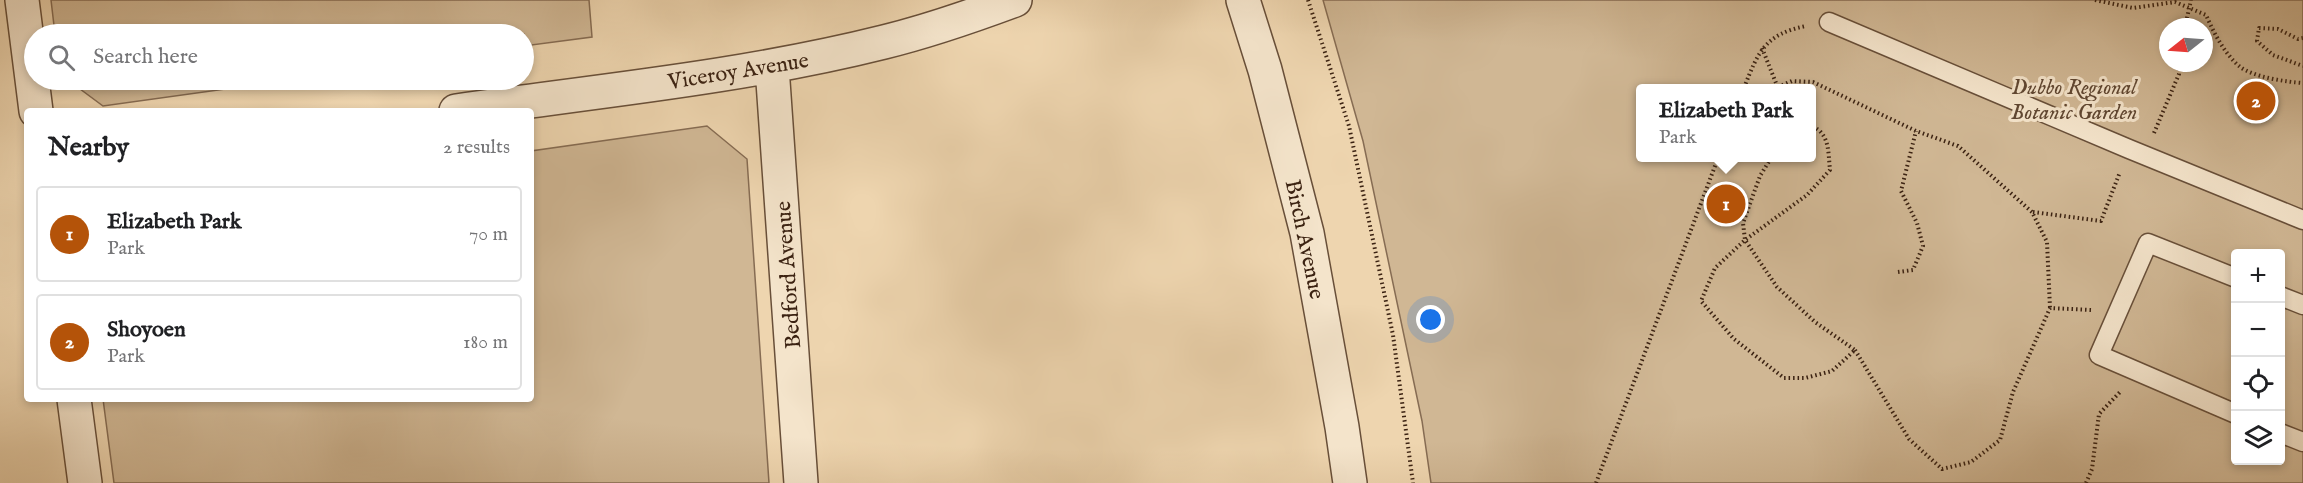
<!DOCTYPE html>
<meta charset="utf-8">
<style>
body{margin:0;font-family:"IM FELL English",serif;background:#f6f6f6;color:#202124}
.controls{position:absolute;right:18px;bottom:18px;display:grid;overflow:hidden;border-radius:6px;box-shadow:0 3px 9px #0003}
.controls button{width:54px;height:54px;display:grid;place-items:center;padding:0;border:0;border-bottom:2px solid #e0e0e0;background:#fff;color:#202124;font:30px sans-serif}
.compass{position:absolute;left:2159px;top:18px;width:54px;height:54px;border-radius:50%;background:#fff;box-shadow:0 3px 9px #0003;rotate:253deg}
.you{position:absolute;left:1431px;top:320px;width:21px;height:21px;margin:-15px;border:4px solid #fff;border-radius:50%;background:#1a73e8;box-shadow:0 0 0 9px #1a73e833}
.badge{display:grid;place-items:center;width:39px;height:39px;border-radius:50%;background:#b45309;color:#fff;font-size:20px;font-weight:700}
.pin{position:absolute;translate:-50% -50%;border:3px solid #fff;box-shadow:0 2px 6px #0006}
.popup{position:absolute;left:1636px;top:84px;width:180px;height:78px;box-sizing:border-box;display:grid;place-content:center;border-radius:6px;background:#fff;filter:drop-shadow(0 2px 4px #0005);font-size:20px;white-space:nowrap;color:#757577}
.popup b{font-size:22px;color:#202124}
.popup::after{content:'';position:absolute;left:50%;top:100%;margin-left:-12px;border:12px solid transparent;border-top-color:#fff}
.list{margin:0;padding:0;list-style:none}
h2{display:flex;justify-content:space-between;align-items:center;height:78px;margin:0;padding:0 24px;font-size:26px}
h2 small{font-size:20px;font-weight:400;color:#757577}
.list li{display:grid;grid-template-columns:39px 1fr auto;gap:18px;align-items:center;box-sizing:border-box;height:96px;margin:0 12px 12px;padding:0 12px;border:2px solid #e0e0e0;border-radius:6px}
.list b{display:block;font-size:22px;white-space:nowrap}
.list p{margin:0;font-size:20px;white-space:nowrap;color:#757577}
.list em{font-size:20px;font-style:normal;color:#757577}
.icon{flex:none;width:33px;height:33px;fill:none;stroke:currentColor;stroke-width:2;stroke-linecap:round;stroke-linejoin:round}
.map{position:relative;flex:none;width:2303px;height:483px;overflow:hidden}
.search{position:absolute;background:#fff;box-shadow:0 3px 9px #0003;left:24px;top:24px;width:510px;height:66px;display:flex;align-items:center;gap:15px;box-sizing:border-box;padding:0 21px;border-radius:33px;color:#757577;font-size:22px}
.panel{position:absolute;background:#fff;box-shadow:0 3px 9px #0003;left:24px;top:108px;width:510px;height:294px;border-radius:6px}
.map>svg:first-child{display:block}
</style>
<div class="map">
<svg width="2303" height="483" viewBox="0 0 2303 483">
<rect width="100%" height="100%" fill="#eed5af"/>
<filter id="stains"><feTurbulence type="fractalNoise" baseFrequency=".00333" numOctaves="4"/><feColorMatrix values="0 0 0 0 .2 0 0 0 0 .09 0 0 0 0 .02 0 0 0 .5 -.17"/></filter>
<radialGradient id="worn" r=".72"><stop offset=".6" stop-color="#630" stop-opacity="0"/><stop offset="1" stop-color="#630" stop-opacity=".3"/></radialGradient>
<path fill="#d0b794" stroke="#866c53" stroke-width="1.5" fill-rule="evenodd" d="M51,0H589L592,37L524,46V34H55Z
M1323,0H2303V483H1431L1422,421L1363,141ZM2168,27H2204V63H2168ZM1640,88H1812V158H1640ZM2236,254H2280V460H2236Z
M68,80H290L103,106Z
M707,126L747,159L769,483H114L103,399H531V151Z"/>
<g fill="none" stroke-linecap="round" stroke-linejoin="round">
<defs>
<path id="service" d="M1829,22L2129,149L2303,220
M2236,278L2148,243L2099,355L2236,414
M2280,296L2303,305
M2280,433L2303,442"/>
<path id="minor" d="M22,0L36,111
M772,67L801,483
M456,111C599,91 744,77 884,42C929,31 972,16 1015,0
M74,399L85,483"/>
<path id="tertiary" d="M1243,0L1265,70L1307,233L1342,427L1350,483"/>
</defs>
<use href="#service" stroke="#684f39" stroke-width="21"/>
<use href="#minor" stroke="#684f39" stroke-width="36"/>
<use href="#tertiary" stroke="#684f39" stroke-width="36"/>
<path stroke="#3b2212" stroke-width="4" stroke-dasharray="1.5 3" stroke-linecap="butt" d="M1308,0L1349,126L1393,335L1413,483
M2095,0L2133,8L2175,2L2206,15C2214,33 2224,53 2239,66C2252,77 2287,82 2303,83
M2185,27L2191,0
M2303,38L2298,39L2278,29L2259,28L2257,41L2273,55L2303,66
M1762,48L1778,88
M1778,87L1792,81L1813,82L1916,131L1958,146L2032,212L2047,242L2050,308
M1744,88C1758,52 1765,34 1806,26
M2154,133L2179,74L2180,63
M1771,158L1760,176L1743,223L1745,240L1777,287L1815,322L1855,350L1832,371L1805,378H1784L1734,339L1701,301L1715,268L1745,240L1807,195L1830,170C1828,152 1830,134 1812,126
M2033,212L2101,221L2120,172
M1898,272L1913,270L1923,246L1917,223L1901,191L1916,131
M1855,350L1909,439L1942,469L1971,462L2000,440L2013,392L2050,308L2092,310
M1596,483L1718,158
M2086,483L2092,469L2099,414L2120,392"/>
<use href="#service" stroke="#f4e4cb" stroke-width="18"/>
<use href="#minor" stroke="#f4e4cb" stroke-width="33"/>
<use href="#tertiary" stroke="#f4e4cb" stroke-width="33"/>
</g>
<g text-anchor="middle" stroke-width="6" stroke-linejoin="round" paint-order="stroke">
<g font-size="22" fill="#3b2212" stroke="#f4e4cb">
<text transform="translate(738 70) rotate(-9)" y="8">Viceroy Avenue</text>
<text transform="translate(1306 239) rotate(78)" y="8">Birch Avenue</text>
<text transform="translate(787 275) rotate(-94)" y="8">Bedford Avenue</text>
</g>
<g font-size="22" font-style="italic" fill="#604732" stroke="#f4e4cb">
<text x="2074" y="94">Dubbo Regional<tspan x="2074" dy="25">Botanic Garden</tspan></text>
</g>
</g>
<rect width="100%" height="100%" filter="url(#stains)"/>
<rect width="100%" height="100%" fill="url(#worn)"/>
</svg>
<div class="controls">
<button>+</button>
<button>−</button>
<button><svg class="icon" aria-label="locate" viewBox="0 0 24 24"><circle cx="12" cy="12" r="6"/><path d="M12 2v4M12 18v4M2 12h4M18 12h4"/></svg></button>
<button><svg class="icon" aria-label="layers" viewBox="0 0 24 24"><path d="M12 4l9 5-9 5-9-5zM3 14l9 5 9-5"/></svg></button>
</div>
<svg class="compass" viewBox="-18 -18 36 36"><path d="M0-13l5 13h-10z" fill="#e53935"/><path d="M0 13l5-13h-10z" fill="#757577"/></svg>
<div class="you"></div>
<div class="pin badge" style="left:1726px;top:204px">1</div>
<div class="popup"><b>Elizabeth Park</b>Park</div>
<div class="pin badge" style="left:2256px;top:101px">2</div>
<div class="search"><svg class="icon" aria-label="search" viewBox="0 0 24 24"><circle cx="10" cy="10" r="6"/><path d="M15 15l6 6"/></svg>Search here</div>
<section class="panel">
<h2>Nearby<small>2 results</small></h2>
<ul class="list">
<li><span class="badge">1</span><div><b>Elizabeth Park</b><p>Park</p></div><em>70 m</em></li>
<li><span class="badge">2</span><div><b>Shoyoen</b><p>Park</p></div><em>180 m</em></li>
</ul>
</section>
</div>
